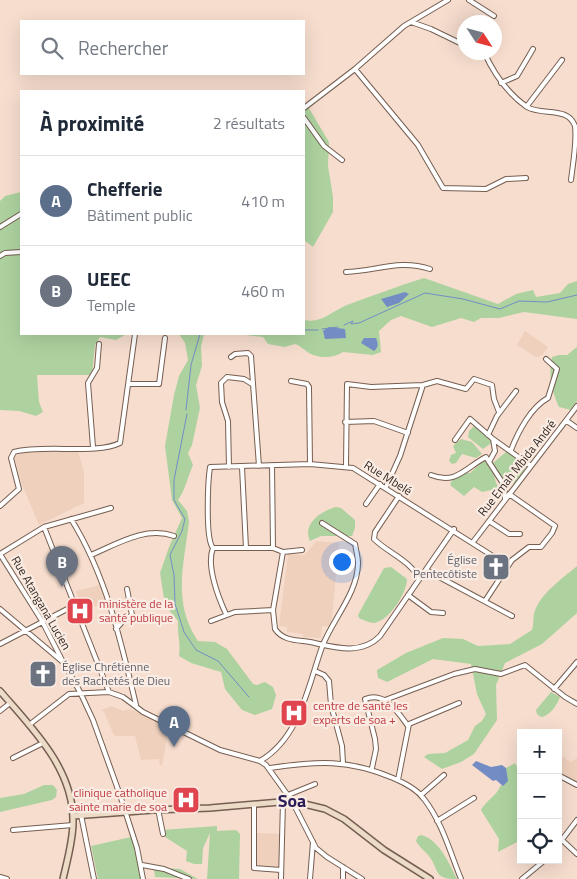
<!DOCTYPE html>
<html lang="fr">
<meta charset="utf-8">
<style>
body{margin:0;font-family:"Titillium Web",sans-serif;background:#f6f6f7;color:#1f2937}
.controls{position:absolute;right:15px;bottom:15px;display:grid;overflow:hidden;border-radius:0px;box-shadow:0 5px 20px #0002}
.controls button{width:45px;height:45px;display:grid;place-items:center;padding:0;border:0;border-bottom:1px solid #e0e1e3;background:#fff;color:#1f2937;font:25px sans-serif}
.compass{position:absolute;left:457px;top:15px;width:45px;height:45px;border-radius:50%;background:#fff;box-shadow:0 5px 20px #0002;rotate:126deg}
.you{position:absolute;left:341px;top:561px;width:18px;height:18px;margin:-12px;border:4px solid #fff;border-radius:50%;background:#1a73e8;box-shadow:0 0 0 8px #1a73e833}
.badge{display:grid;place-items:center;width:32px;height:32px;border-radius:50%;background:#111827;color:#fff;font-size:16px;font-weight:700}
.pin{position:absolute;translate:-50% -41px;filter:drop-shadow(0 1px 2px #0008)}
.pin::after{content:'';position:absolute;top:26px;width:18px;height:15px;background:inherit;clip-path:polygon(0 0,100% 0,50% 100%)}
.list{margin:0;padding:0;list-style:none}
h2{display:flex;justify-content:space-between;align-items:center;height:65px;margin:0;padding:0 20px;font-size:21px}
h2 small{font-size:16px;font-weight:400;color:#747a83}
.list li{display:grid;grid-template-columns:32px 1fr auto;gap:15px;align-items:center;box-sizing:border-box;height:90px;padding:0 20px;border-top:1px solid #e0e1e3}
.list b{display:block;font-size:19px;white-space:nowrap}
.list p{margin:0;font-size:16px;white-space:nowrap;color:#747a83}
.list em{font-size:16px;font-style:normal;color:#747a83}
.icon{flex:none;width:28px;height:28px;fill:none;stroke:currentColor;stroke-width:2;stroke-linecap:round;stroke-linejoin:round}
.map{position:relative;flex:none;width:577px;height:879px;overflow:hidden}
.search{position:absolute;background:#fff;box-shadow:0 5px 20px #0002;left:20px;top:20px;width:285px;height:55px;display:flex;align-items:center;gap:12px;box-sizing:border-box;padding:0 18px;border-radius:0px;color:#747a83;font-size:19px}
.panel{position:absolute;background:#fff;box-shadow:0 5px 20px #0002;left:20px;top:90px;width:285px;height:245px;border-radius:0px}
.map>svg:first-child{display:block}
</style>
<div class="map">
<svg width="577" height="879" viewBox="0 0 577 879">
<rect width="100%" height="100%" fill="#f6ddce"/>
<path fill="#efd0bd" d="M525,331L548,347L542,355L536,357L517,345Z
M34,450L78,451L84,472V503L39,525L21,482L14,456Z
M316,541L339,543L331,627L322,626L321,638L303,637V634L287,632V627L279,626L288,554L305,555Z
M100,585L106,604L82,609L76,591Z
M112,706L123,711L130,709L169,727L162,765H160L159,759L141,760L135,736H115L113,733L104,712L101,710Z
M558,754L571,762L577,758V783L558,773Z
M256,833L280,834V867L256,866Z"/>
<path fill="#add29f" d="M307,105L329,142L328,166L333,197V212L313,247L304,240V108Z
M21,192V334H127L116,340L100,337L95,345L92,375H37L39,402L43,412L36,416L19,411L0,410V201L5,196Z
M424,278L498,304L516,294L533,290L536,297L560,293L568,284L577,281V319L524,312L499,318H481L474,322L461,318L432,327L401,316L391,320L379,331L381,352L373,355L343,352C334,358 319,359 309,353C304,350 301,346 295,344L285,347L268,344L263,337L236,334H304V320C321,324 332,311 347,305C372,296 398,286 424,278Z
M179,334H204L201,347L202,366L196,385L200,408L192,445L188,453L193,465C188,476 185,491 178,500L187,511L189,522C184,564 172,603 198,641L215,642L227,649L253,684L257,685L265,682L273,687L276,695L272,709L255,715L242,710L225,689L221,672L191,663L179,656C181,643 177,634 178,621L165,605L160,573L169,547L182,518L172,500L165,446L174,395L179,376L188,360L185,343Z
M577,347V401L571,410L559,407C552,392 548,374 552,357L559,355H567Z
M475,425L494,441L483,449L468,437L469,431Z
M461,439L472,442L482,454L476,458L462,454L456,463L452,464L449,461L451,455L456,453L453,446Z
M507,451L527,466L515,484H512L515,479L509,474L504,479L492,464Z
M484,460L492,467L496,483L504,496L495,498L491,490L482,492L474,487L464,496L450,485L455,473H470Z
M336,507L341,508L355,520V528L352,536H321L310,541C302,524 321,511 336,507Z
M577,566V613L542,644L505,663L496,685L497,720L474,754L461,762L442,769L424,757L428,754L445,753L468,740L475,726L482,721L486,714L477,694L471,664L433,659L387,682L378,678L377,670L406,653L443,638L463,639L478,646L510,644L532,630C534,624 533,619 534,614C539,594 562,579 577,566Z
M391,567L407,579C407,593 389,621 374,623C369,623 364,620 359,618L358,615L384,568Z
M551,692L560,697C557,705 550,716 541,717L537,714L536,710Z
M515,763L521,775V840L498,852L499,839L481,810C487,799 496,797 501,785L503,786L506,768Z
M44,785H53L57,790L56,797L52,800L0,812V798L24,794Z
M217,826V831L236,830L240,834L239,879H207L210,833L203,848L202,864H194L186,861L187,851L165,837L162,830Z
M421,835C439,839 450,865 457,879C433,879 440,871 429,856C425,851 420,848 416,841L418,836Z
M131,837L136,843L144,879H98L91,846Z
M160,868L180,869L198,879L155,877L154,870Z"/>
<path fill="#738dc4" d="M405,292L409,294L399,303L387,307L381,299Z
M329,327L345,329L346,338L325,339L323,331Z
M364,338H376C378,343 379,347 374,351L361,343Z
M476,761L491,767L502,765L506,768L508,781L503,786L496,780L493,781L472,765Z"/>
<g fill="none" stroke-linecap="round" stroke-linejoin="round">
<path stroke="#738dc4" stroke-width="1" d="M344,325L353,321L351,324L359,323L425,293L463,299L500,309L519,301L547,302L577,295
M322,329L338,327
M304,330H318
M186,410L191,365L200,334
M187,414L174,480V500L185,519L182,531L170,555L174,575L175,604L184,632L196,650L218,661L249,697"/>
<defs>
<path id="street" d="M469,0L494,16
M411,22L431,29L464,45
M484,52C494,74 507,93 527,107C542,116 568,106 575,126C577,142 573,163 571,180
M355,69L418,145L443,188L486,189L506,179L526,178
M501,83L517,76L533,49
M527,106L562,60
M304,108L355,69L404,26L448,0
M304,118L324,146L342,160
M0,227L21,214
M0,256L5,253L21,252
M346,272C377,271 399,259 430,269
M231,357L235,354L248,353L251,356L259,466
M291,381L307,384L309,387L310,464
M129,384H159L165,338
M567,421L577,428
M345,422L374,421L408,433
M488,435L497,416L516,391
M493,439L495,451L489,462L504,485L505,500
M455,440L470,419L493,439L531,466
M93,447L88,383L97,368L99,344
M511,450C518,432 531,407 548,398L557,369L546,359
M272,465L273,548
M346,466L347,384L371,387L423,385L437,381L466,389L474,379L492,385L494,399L499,412
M229,467L228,421L222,402L221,383L227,377L244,379L252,384
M242,467L246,548
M431,475C456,485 465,468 486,457L489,462
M386,487L400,456L423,385
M399,496L375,532L374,539C388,553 410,560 419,579
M366,504L380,484
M0,506L19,489L11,458L14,452C44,444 96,455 120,443L135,334
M71,519C106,575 121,641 136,705
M489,521L509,534H520
M44,527L109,692
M473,542L577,406
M213,548C206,565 218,597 226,614
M302,550L283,552L273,548H213C205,539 208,480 210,467L310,464L353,468L507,565
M283,552L273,610L275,629C283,641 297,640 310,642C333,647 361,656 380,636L454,529
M0,554L42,621L63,662
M0,554L44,527L111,508
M91,555C117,544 145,526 174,536
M426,570L512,616
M408,595L431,612L443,613
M485,601L512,560L529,547H541L552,533L555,526L509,494
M0,609L64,663L80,692L93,720L120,795L137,848L143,879
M211,621L235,612L273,610
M116,629L122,622L132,615L127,589
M0,644L75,605
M315,671L324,675L329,681L331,705L342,746L343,763
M554,689L577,662
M385,700L454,674L475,669L501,674L525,665L565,697L577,704
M0,711L10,703
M29,725L69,694L109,692L123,697L143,712L220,750L260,761L266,765L292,801L316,848L327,857L362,879
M13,758L43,743
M260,761C300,738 308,686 322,647C332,620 358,593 358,563C358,557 356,550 355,544L322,523
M270,768C318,761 348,759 393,778C405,783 417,789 424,799C442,822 450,852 461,879
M372,768L376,749L375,739L365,699C385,691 398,712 408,726
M558,775L577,785
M398,780L409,724L459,703
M288,795L315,784
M421,795L444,775
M254,804V868L281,870
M158,809L163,834
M81,815L94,879
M437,821L474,798
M13,830L73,825
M562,840L577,854
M558,845L577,820
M142,865L164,869L189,879
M0,877L7,879
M281,879L283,801
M310,879L313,842
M343,879V867
M522,879L545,860"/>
<path id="secondary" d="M0,691C32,728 74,769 73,822C73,841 67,861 63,879
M73,816L153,810L210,808L292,801L325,809L344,819L384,850L430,879"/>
</defs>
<use href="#street" stroke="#755f52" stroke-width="6"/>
<use href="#secondary" stroke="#755f52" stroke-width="8"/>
<use href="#street" stroke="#fff" stroke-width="4"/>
<use href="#secondary" stroke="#ecdcc7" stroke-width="5"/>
</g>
<defs>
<symbol id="church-square" viewBox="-11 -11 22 22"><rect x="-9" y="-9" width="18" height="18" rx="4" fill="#6b7280" stroke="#fbece3"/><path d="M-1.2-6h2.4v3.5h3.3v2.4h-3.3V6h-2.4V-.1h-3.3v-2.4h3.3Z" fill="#fff"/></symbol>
<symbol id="hospital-square" viewBox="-11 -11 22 22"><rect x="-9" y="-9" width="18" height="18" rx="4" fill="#e0444e" stroke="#fbece3"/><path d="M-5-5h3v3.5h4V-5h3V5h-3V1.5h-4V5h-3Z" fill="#fff"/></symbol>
</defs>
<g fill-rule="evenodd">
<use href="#church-square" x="480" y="551" width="32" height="32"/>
<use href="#hospital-square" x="64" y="595" width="32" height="32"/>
<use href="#church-square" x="27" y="658" width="32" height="32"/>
<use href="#hospital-square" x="278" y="697" width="32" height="32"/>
<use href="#hospital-square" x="170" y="784" width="32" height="32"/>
</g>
<g text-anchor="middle" stroke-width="4.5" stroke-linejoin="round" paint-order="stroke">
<g font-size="12" fill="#302721" stroke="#fbece3">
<text transform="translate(517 468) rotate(-52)" y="4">Rue Emah Mbida André</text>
<text transform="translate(388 478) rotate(32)" y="4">Rue Mbelé</text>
<text transform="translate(41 603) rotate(60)" y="4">Rue Atangana Lucien</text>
</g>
<g font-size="12" fill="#5b616d" stroke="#fbece3" text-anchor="end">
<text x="477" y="564">Église<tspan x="477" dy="14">Pentecôtiste</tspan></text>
<text x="62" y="671" text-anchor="start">Église Chrétienne<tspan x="62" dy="14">des Rachetés de Dieu</tspan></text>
</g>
<g font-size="12" fill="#be3a42" stroke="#fbece3" text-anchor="start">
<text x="99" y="608">ministère de la<tspan x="99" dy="14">santé publique</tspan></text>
<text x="313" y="710">centre de santé les<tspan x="313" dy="14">experts de soa +</tspan></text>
<text x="167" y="797" text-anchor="end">clinique catholique<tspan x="167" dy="14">sainte marie de soa</tspan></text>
</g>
<g font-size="18" font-weight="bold" fill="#2b1d57" stroke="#fbece3">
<text x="292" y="807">Soa</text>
</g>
</g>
</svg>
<div class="controls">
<button>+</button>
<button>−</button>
<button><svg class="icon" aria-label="locate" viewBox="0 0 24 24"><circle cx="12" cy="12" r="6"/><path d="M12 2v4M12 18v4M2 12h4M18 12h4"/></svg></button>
</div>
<svg class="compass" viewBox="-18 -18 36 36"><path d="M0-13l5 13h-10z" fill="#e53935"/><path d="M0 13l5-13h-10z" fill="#747a83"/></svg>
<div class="you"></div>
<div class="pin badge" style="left:174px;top:747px;background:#5c6f8a">A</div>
<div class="pin badge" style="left:62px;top:587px;background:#6b7280">B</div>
<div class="search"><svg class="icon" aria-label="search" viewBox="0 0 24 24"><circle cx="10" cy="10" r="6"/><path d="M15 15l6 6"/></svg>Rechercher</div>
<section class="panel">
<h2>À proximité<small>2 résultats</small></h2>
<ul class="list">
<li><span class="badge" style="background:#5c6f8a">A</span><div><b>Chefferie</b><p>Bâtiment public</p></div><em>410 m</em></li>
<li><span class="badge" style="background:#6b7280">B</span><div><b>UEEC</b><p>Temple</p></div><em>460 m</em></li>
</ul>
</section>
</div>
